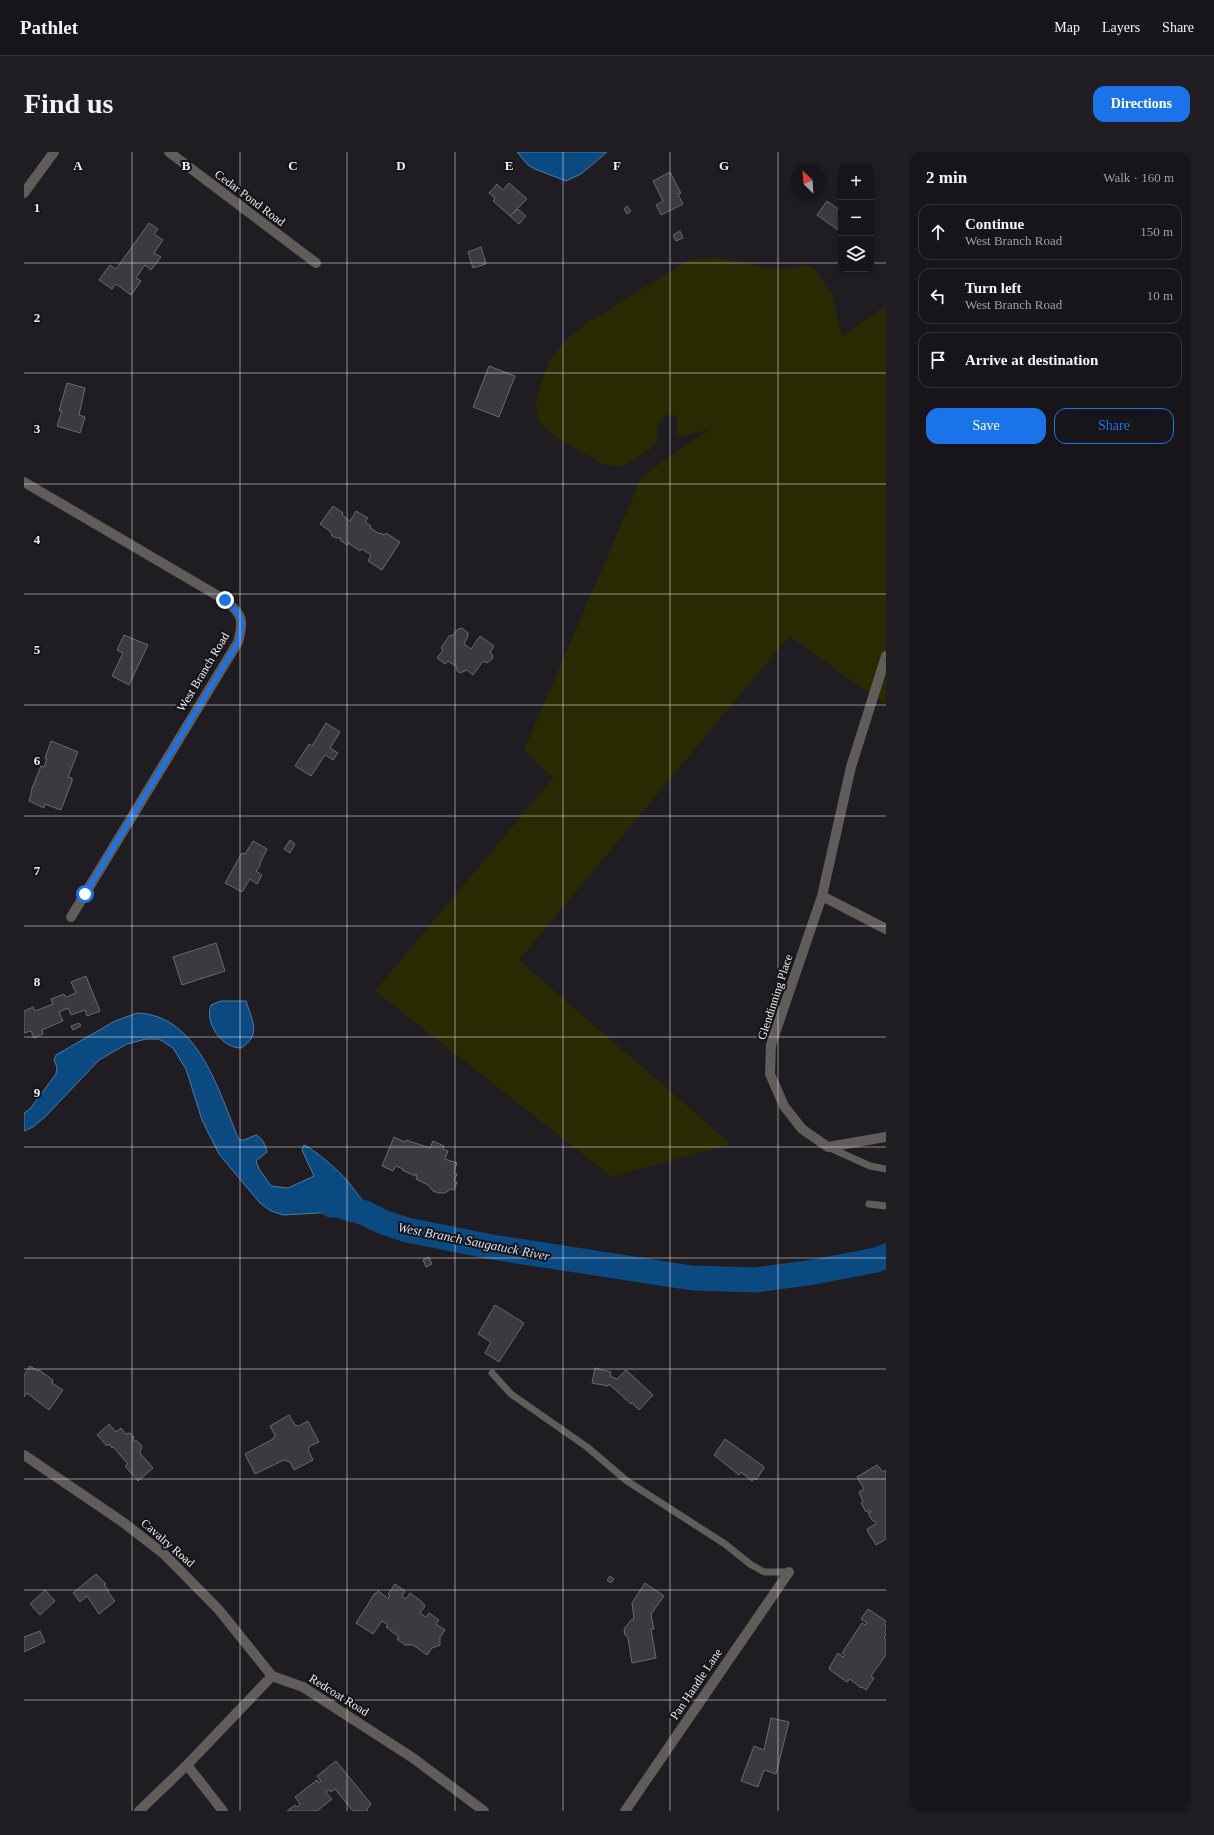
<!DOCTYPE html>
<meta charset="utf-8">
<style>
body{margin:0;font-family:"Times New Roman",serif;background:#201e23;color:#f1f3f6}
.controls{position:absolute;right:12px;top:12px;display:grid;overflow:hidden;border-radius:8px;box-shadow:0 2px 6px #0003}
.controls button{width:36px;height:36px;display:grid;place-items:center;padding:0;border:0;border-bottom:1px solid #363439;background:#17151a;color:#f1f3f6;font:20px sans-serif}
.compass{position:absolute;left:766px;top:12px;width:36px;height:36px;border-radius:50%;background:#17151a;box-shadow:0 2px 6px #0003;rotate:335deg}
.stop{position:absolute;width:12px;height:12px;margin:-9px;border:3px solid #1a73e8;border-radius:50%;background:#fff}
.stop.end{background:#1a73e8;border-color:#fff;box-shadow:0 1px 4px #0008}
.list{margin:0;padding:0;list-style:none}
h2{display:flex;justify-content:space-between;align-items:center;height:52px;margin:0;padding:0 16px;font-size:17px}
h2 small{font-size:13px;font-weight:400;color:#9e9fa2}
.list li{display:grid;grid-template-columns:26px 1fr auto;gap:12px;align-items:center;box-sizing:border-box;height:56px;margin:0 8px 8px;padding:0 8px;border:1px solid #363439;border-radius:12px}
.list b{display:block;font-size:15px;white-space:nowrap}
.list p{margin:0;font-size:13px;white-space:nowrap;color:#9e9fa2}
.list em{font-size:13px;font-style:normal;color:#9e9fa2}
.actions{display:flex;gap:8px;padding:12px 16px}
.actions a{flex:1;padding:9px 0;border:1px solid #1a73e8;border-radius:12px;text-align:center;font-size:14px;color:#1a73e8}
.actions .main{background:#1a73e8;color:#fff}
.icon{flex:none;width:22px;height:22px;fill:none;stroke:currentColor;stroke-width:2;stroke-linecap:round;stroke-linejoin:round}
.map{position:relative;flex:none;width:862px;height:1659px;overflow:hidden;border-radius:12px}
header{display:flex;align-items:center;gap:24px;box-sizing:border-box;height:56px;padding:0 20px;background:#17151a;border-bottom:1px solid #363439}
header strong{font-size:19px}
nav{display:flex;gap:22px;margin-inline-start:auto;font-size:14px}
.intro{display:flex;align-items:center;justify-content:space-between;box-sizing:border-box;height:96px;padding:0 24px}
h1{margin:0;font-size:28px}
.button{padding:10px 18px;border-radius:12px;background:#1a73e8;color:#fff;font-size:14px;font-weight:700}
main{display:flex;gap:24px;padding:0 24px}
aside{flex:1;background:#17151a;border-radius:12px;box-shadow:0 2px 6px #0003}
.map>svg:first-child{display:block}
</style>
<header>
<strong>Pathlet</strong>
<nav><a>Map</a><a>Layers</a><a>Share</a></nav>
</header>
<div class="intro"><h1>Find us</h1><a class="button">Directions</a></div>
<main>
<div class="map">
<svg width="862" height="1659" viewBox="0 0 862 1659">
<rect width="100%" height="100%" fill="#1f1c22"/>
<path fill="#292a02" d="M689,105L751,117L784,114L791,117L808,142L818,184L862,153V553L765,484L495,808L707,992L588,1025L351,839L529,626L500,598L618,324L686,277L652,286L654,267L647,262L639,265L634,272L633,288L628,296L601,314L591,315L576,311L531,285L518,273L514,266L512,250L514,240L525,209L542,188L563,171L658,112L666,108Z"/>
<path fill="#0a4a80" stroke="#4f7ca2" d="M493,0H583L557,22L542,29L511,17L504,13Z
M197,849H222C228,868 238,883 217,896C198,896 180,871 187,853Z
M113,861C175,863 195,941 215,988H220L232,983C238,986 242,993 243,1000L232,1009L235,1017L247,1034L264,1036L290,1024L278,998L280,993L282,994C292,999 319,1022 325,1031C333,1041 336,1047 346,1055L335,1068L313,1060L259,1063L247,1059L236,1051L195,1002L178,968L162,917L149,896L135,887H122L103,892L75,908L21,965L9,975L0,979V961L6,957L32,922L33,915L30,908L32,903L91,869Z"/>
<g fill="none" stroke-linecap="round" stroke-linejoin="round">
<path stroke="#0a4a80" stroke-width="25" d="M307,1053H314L341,1061L359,1070L383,1078L468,1095L668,1126L732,1128L790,1120L852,1108L862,1104"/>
</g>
<path fill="#3c393f" stroke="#6b686e" d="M646,20L657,41L654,42L659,52L637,63L632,53L639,49L629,29Z
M485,31L503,47L486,64L469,49L471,46L465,41L473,32L479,38Z
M803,49L817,59V80L793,63Z
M603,54L607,59L603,62L600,57Z
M494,57L502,64L495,72L486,64Z
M125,71L134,77L130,82L139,88L130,101L137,105L127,118L121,113L112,126L117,129L107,143L92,132L88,137L75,128L86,113L92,117Z
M656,79L659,86L652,89L649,83Z
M457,95L462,112L449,116L444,100Z
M465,214L491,224L475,265L449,255Z
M43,231L61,236L55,263L61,265L56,281L33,274L38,259H35Z
M309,354L319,361L318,363L326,369L332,359L344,366L341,370L347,374L346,376L356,382L357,381L360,383L362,381L376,390L358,418L344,409L347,403L338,397L336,399L325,392V390L323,393L316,388L317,386H312L308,384L307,380L296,372Z
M438,476L444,481V484L440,492L447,497L456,484L470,494L466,501L469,503L468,507L463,511L459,509L449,523L443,518L436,521L433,519V515L424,509L421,512L413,506L419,498L417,496L426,483L428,484L434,477Z
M100,483L124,493L105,533L88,524L99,501L93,498Z
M302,571L316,580L306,596L314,601L309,608L301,603L287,624L271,614L285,592L288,594Z
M27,589L54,600L44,625L48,626V629L37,658L21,652L20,656L5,649L8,639H7L17,614L20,615L23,607L21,606Z
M266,688L271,692L266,701L260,697Z
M229,689L243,697L236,711V714L232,719L238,723L233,732L226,727L218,740L201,731L218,701L221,702Z
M192,791L201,819L158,833L149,805Z
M62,824L76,859L63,864L61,858L47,863L44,856L35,860L39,869L18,878L19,882L10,886L7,879L0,881V859L9,855L11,859L29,852L27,847L40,842L42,845L52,841L47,830Z
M55,871L57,874L49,878L47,874Z
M370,985L381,990L382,988L406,996L409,989L420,994L419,997L424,999L421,1007L433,1011L430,1020L433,1022L430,1029L433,1030L430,1038L427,1037L421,1041H415L409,1039L404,1033L392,1027L393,1023L391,1022V1024L378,1018L379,1017L372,1014L369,1019L358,1014Z
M405,1105L408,1112L402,1115L399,1108Z
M471,1153L500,1171L475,1210L461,1201L467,1190L454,1182Z
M6,1214L14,1219L15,1218L29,1228L28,1231L39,1238L25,1258L3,1241L0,1245V1223Z
M571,1216L587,1220L586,1224L593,1227L602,1218L629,1243L615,1258L608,1251L607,1252L585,1232L584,1234L568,1231Z
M265,1263L271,1273L275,1274L284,1269L295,1290L286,1294L284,1298L289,1308L270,1318L266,1310L260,1308L231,1322L221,1302L249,1287L251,1283L246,1274Z
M85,1272L92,1280L97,1276L102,1282L106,1281L110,1285L109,1289H113L118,1294L116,1301L129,1316L114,1329L101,1314L104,1312L89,1295L88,1296L85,1292L83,1294L73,1283Z
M701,1287L739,1314L740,1316L732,1328L730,1326L728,1329L717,1320L715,1323L690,1303Z
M853,1313L859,1320L862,1318V1387L852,1393L844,1380L843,1377L853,1371L848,1368L844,1361L847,1360L846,1358L842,1360L837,1351L839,1350L835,1340L840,1337L833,1325Z
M72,1422L82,1432L80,1433L85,1439L84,1440L91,1449L75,1462L63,1444L56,1450L49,1441Z
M586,1424L590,1427L587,1431L583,1428Z
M621,1431L640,1444L627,1462L630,1477H627L632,1506L608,1511L604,1486L601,1483L600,1477L607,1468L610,1467L608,1451Z
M371,1432L381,1439L378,1444L382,1447L386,1441L397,1449L401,1454L396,1461L402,1465L405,1461L415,1468L412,1472L421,1478L416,1485V1493L408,1496L403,1503L389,1493H381L373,1487L375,1485L362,1475L364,1473L358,1469L349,1482L332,1471L351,1441L352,1442L354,1439L364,1446L366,1444L364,1442Z
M21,1438L31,1449L16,1463L6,1452Z
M844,1457L862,1469L860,1472L862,1473V1482L860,1486L862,1488V1503L847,1524L850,1526L842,1538L838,1535L837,1536L826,1527L823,1530L806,1518L805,1516L814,1501L819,1505L821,1503L818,1501L838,1471L841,1473L843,1471L837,1467Z
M16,1479L21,1490L0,1500V1485Z
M747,1566L765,1570L752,1622L740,1618L734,1635L717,1629L730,1594L740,1598Z
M312,1609L347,1652L344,1656L343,1659H329L311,1637L307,1640L305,1638L302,1640L308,1647L293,1659H263L271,1653L273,1655L276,1652L271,1645L293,1628L295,1631L297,1629L293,1624Z"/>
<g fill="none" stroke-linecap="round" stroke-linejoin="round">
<path stroke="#5f5c5a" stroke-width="7" d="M804,995L846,1014L862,1017
M845,1052L862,1054
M468,1221L487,1242L563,1295L603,1329L701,1392L726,1412L740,1420H765"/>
<path stroke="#5f5c5a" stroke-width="10" d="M145,0L292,111
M0,41L30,0
M0,330L201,448C219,463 220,468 214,490L47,765
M862,504L827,615L798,744L747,893L746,922L760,954L778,977L804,995L862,985
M798,744L862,777
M0,1303L100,1371L140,1402L195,1458L248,1524
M248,1524L279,1535L389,1606L460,1659
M163,1613L199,1659
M115,1659L163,1613L248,1524
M601,1659L765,1420"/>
</g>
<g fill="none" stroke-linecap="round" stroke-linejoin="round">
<path stroke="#1a73e8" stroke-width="5" d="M61,742L214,490C220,468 219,463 201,448"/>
</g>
<path fill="none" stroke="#f1eff3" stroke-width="1" stroke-opacity="0.55" d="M108,0V1659M216,0V1659M323,0V1659M431,0V1659M539,0V1659M646,0V1659M754,0V1659M0,111H817M847,111H862M0,221H862M0,332H862M0,442H862M0,553H862M0,664H862M0,774H862M0,885H862M0,995H862M0,1106H862M0,1217H862M0,1327H862M0,1438H862M0,1548H862"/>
<g text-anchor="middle" stroke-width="4" stroke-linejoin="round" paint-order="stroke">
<g font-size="12" fill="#f1eff3" stroke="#161318">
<text transform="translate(226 46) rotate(37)" y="4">Cedar Pond Road</text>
<text transform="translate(179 520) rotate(-59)" y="4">West Branch Road</text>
<text transform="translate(751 845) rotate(-72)" y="4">Glendinning Place</text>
<text transform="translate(144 1391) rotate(41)" y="4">Cavalry Road</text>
<text transform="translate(672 1532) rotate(-56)" y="4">Pan Handle Lane</text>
<text transform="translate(315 1543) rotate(32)" y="4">Redcoat Road</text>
</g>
<g font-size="13" font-style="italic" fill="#d4e3f4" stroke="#161318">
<text transform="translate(450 1089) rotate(11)" y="5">West Branch Saugatuck River</text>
</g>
</g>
<g font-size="13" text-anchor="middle" font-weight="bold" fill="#f1eff3" stroke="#161318" stroke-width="4" stroke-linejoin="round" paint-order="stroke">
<text x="54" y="18">A</text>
<text x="162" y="18">B</text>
<text x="269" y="18">C</text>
<text x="377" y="18">D</text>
<text x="485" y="18">E</text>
<text x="593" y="18">F</text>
<text x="700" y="18">G</text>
<text x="13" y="60">1</text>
<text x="13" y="170">2</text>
<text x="13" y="281">3</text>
<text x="13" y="392">4</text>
<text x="13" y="502">5</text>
<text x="13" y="613">6</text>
<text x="13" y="723">7</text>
<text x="13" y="834">8</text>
<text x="13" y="945">9</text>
</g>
</svg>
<div class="controls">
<button>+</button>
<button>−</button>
<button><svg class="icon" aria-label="layers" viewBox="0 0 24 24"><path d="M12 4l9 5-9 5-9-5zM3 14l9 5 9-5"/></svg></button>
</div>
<svg class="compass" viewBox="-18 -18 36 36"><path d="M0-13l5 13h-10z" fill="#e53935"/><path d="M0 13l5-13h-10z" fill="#9e9fa2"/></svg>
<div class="stop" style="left:61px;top:742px"></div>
<div class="stop end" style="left:201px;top:448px"></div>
</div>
<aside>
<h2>2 min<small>Walk · 160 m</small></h2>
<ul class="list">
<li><svg class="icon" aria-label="ahead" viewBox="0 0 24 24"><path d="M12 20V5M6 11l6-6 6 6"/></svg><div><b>Continue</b><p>West Branch Road</p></div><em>150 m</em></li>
<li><svg class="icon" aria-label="left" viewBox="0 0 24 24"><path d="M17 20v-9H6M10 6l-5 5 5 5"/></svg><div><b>Turn left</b><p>West Branch Road</p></div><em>10 m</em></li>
<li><svg class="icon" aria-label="arrive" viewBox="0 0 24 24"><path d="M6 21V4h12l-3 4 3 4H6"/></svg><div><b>Arrive at destination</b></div></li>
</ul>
<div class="actions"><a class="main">Save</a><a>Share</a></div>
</aside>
</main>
